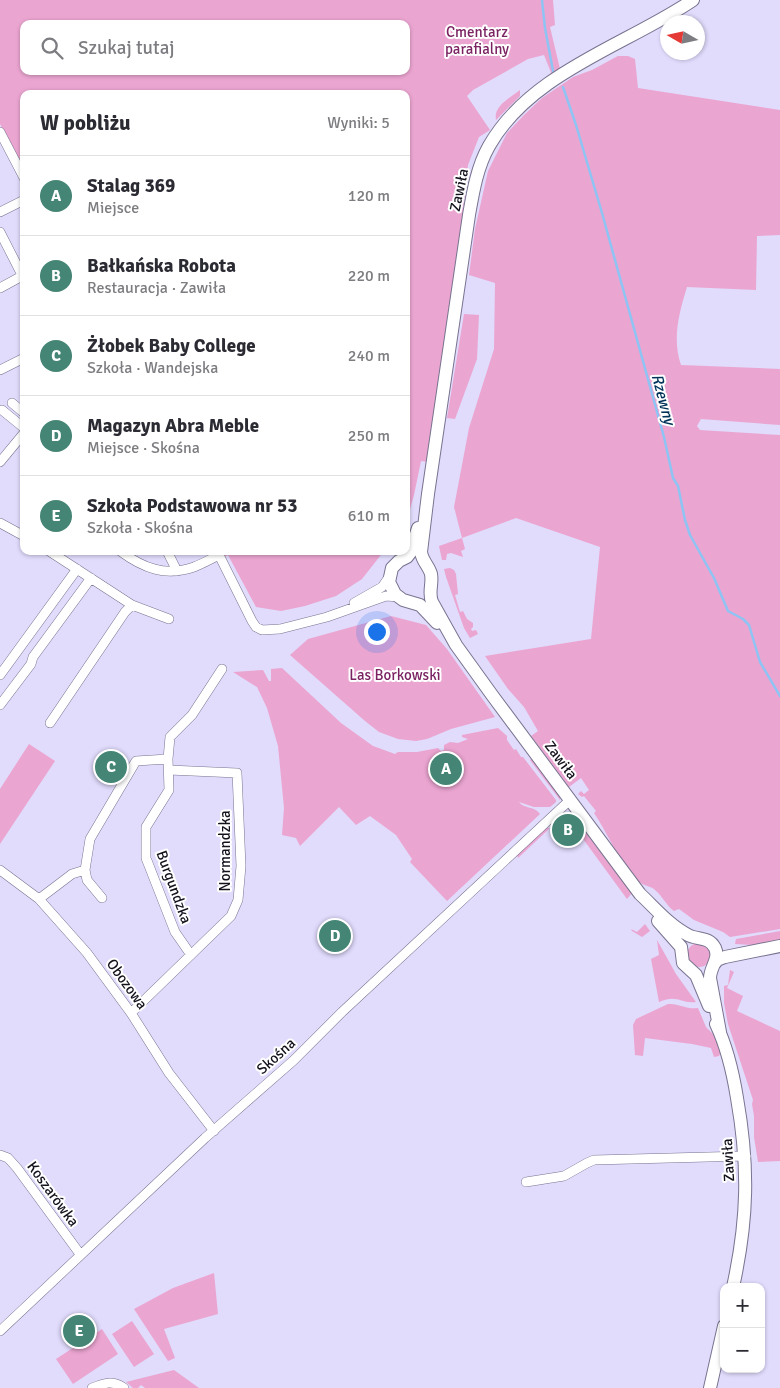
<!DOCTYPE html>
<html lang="pl">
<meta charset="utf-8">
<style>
body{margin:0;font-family:Signika,sans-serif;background:#f7f7f7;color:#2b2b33}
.controls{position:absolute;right:15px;bottom:15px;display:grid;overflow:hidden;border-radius:10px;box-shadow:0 1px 4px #0004}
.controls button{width:45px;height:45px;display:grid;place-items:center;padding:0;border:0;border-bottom:1px solid #e1e1e2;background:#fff;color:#2b2b33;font:25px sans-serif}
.compass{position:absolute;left:660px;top:15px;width:45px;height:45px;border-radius:50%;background:#fff;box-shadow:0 1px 4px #0004;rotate:279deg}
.you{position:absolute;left:376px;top:631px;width:18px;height:18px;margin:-12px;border:4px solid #fff;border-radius:50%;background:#1a73e8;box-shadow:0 0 0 8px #1a73e833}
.badge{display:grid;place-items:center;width:32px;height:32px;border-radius:50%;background:#448575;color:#fff;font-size:16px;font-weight:700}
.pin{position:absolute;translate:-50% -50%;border:2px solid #fff;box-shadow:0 1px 5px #0006}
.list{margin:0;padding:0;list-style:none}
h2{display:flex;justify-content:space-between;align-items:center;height:65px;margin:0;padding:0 20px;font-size:21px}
h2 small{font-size:16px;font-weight:400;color:#7c7c81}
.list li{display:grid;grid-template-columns:32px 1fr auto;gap:15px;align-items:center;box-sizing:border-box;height:80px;padding:0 20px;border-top:1px solid #e1e1e2}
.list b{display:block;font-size:19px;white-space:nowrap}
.list p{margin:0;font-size:16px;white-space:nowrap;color:#7c7c81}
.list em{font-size:16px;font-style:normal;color:#7c7c81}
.icon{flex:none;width:28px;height:28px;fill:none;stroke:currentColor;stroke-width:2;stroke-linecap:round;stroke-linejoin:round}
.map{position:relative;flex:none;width:780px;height:1388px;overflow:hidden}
.search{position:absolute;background:#fff;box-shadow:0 1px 4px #0004;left:20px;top:20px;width:390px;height:55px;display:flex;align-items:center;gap:12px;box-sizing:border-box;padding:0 18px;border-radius:10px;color:#7c7c81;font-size:19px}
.panel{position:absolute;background:#fff;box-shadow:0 1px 4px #0004;left:20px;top:90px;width:390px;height:465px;border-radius:10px}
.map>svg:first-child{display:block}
</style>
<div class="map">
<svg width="780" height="1388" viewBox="0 0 780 1388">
<rect width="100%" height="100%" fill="#e1dbfc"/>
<path fill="#eba5d1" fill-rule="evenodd" d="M0,0H553L555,25L550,27L560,69L552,75L544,55L528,59L473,90L467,96L490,130L479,137L468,165L460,238L429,462L421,461L414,495L406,523V94H24V170L0,124ZM24,24H406V71H24Z
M618,56H628L635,59L638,88L780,110V235L757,236L756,290L687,287C679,313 672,339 681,365L780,369V425L701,419L697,426L700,430L780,435V929L730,937L723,932L694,920L679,909L674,911C666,905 663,897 656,891C652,886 644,886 639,882C619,863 609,835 594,813L596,811L584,796L582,797L578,794L581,791L584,794L589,790L581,778L569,787L531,736L538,731L524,707L508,689L485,656L591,639L600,547L516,518L462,538L465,549L461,551L463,557L451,553L447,554L446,560H442L439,546L462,538L454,507L469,428L494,349L495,283L469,275L475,229L488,171L507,133L524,115L542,98L573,77L592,70Z
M520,90V96L496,120C493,106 510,98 520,90Z
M464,314L479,315L477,359L455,419L447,418Z
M222,551H384L362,579L336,596L305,606L281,611L256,607L228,555L224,557Z
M450,568L454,570L456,574L458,594L455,595L460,612L463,611L467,619L473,623V627L471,629L472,631L476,630L478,634L470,638L464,628L446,577L444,569Z
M391,616L426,625L447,649L495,717L451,729L427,739L416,741L398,739L379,732L365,721L290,655L308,639Z
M282,668L341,723L373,746L395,754L398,752H417L438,748L441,751L444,750V745L450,742L458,743L468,739L462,737V735L498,728L507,736V740L514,750L516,749L521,757H523L556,800V802L550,807H534L519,802C524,809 535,806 540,814L447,901L410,862L412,859L396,835L370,816L356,825L339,807L300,846L296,838L282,835L284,808L278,746L267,708L257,687L233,672L263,670L269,681H271V669Z
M29,744L55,761L0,844V789Z
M531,759L560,795V800L530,760Z
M568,814L573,816L632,893L627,899L567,817L557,827V824Z
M545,828H550L518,858L517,855Z
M645,924L650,931L642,937L632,931L631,929L637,932Z
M780,931V941L752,945L735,944L736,939Z
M657,940L676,974L696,1002C680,1004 678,994 659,1002L651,959L659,955Z
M687 955a12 12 0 1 1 24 0a12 12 0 1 1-24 0Z
M730,970L734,972L727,988L743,996L737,1011L780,1031V1161L758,1162L754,1137V1116L752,1104L753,1100L728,1024L724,1003V986L728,985Z
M668,1004C679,1003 687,1010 698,1008L706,1027L715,1036L721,1052L719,1056L714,1057L711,1048L692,1044L645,1038L643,1056L635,1055L633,1025L636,1019Z
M214,1273L218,1314L164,1329L175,1358L168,1361L134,1309L173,1288Z
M132,1321L154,1354L134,1367L112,1334Z
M102,1329L118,1354L73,1384L56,1359Z
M174,1370L199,1388H145L141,1385L138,1388H133L126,1382Z"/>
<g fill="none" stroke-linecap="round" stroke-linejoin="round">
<path stroke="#8ec4f4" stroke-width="2.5" d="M542,0L545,28L553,71
M563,87L576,125L602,213L664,437L673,478L678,486L685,520L690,535L714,578L728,611L743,619L749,625L760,662L780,696"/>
<defs>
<path id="street" d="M0,132L24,178
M0,212L24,200
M0,232L24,279
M0,288L22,276
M0,370L24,358
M12,403L24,413
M2,410L24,428
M0,462L24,433
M0,523L24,536
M49,551L132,605L169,619
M120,551C143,568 165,577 194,567C202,564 211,559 219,555
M167,551L177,571
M217,551L252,621L256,627L262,630L280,629L327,617L386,596L399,597
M354,603L382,587L389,577
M0,675L77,569
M0,705L31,664L33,657L91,578
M50,723L125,612L132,605
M0,870L39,899L87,953L131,1013L169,1073L214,1131
M85,870L87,880L102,898
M39,899L72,874L85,870L90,839L136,761L168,759
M191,955L175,932L146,858V827L169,790L168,759L170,737L192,715L222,669
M131,1013L231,916L238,900L241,866L237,773L169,770
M0,1155L8,1158L17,1168L80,1254
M526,1182L564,1176L587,1163L594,1160L746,1156
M0,1331L205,1138L294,1060L342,1012L570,800
M92,1388C104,1383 113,1380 124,1388"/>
<path id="secondary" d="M693,0C627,45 531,72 489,146C477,167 473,192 469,215L428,494L421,552C422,561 429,566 431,574C433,584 428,592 432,602L456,645L492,695L640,894C655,908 669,925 688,935C697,940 709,936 715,948C720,959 710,967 710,978L720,1032
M418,528L410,553L407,557L399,561L392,568L389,582L395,594L403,600L420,605L437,623
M658,921L681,947L683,963L696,975L709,1006
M715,963L717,960L725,957L780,946
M716,1024C727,1047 733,1073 737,1098C749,1166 748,1219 733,1287
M710,1388L724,1326"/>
</defs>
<use href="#street" stroke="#797390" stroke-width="10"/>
<use href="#secondary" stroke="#797390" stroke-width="14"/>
<use href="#street" stroke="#fff" stroke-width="9"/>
<use href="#secondary" stroke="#fff" stroke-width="12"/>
</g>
<g text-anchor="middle" stroke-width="4" stroke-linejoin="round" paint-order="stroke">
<g font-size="15" fill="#7b2362" stroke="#fff">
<text x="477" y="37">Cmentarz<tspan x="477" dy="17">parafialny</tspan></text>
<text x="395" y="680">Las Borkowski</text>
</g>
<g font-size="15" fill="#13111c" stroke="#fff">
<text transform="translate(459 190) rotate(-78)" y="5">Zawiła</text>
<text transform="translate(561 760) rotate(53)" y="5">Zawiła</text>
<text transform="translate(225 851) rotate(-90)" y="5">Normandzka</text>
<text transform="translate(174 887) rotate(70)" y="5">Burgundzka</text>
<text transform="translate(127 984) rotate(54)" y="5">Obozowa</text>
<text transform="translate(276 1056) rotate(-42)" y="5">Skośna</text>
<text transform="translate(728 1160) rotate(-93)" y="5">Zawiła</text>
<text transform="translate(53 1194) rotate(54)" y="5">Koszarówka</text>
</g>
<g font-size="16" font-style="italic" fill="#003359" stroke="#fff">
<text transform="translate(664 399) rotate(75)" y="6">Rzewny</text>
</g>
</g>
</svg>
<div class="controls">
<button>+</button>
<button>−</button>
</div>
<svg class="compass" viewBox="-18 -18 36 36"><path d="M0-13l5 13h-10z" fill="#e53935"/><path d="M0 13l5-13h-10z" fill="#7c7c81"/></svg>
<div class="you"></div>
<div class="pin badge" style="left:446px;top:769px">A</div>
<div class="pin badge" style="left:568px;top:830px">B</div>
<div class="pin badge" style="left:111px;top:767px">C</div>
<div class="pin badge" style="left:335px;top:936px">D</div>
<div class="pin badge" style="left:79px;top:1331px">E</div>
<div class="search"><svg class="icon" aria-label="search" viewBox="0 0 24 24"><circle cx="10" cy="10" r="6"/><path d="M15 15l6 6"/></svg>Szukaj tutaj</div>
<section class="panel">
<h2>W pobliżu<small>Wyniki: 5</small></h2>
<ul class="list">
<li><span class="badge">A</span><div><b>Stalag 369</b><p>Miejsce</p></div><em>120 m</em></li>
<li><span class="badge">B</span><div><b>Bałkańska Robota</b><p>Restauracja · Zawiła</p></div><em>220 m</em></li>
<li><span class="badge">C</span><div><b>Żłobek Baby College</b><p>Szkoła · Wandejska</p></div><em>240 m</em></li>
<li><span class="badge">D</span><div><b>Magazyn Abra Meble</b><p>Miejsce · Skośna</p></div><em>250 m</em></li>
<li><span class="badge">E</span><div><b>Szkoła Podstawowa nr 53</b><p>Szkoła · Skośna</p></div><em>610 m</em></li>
</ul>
</section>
</div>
